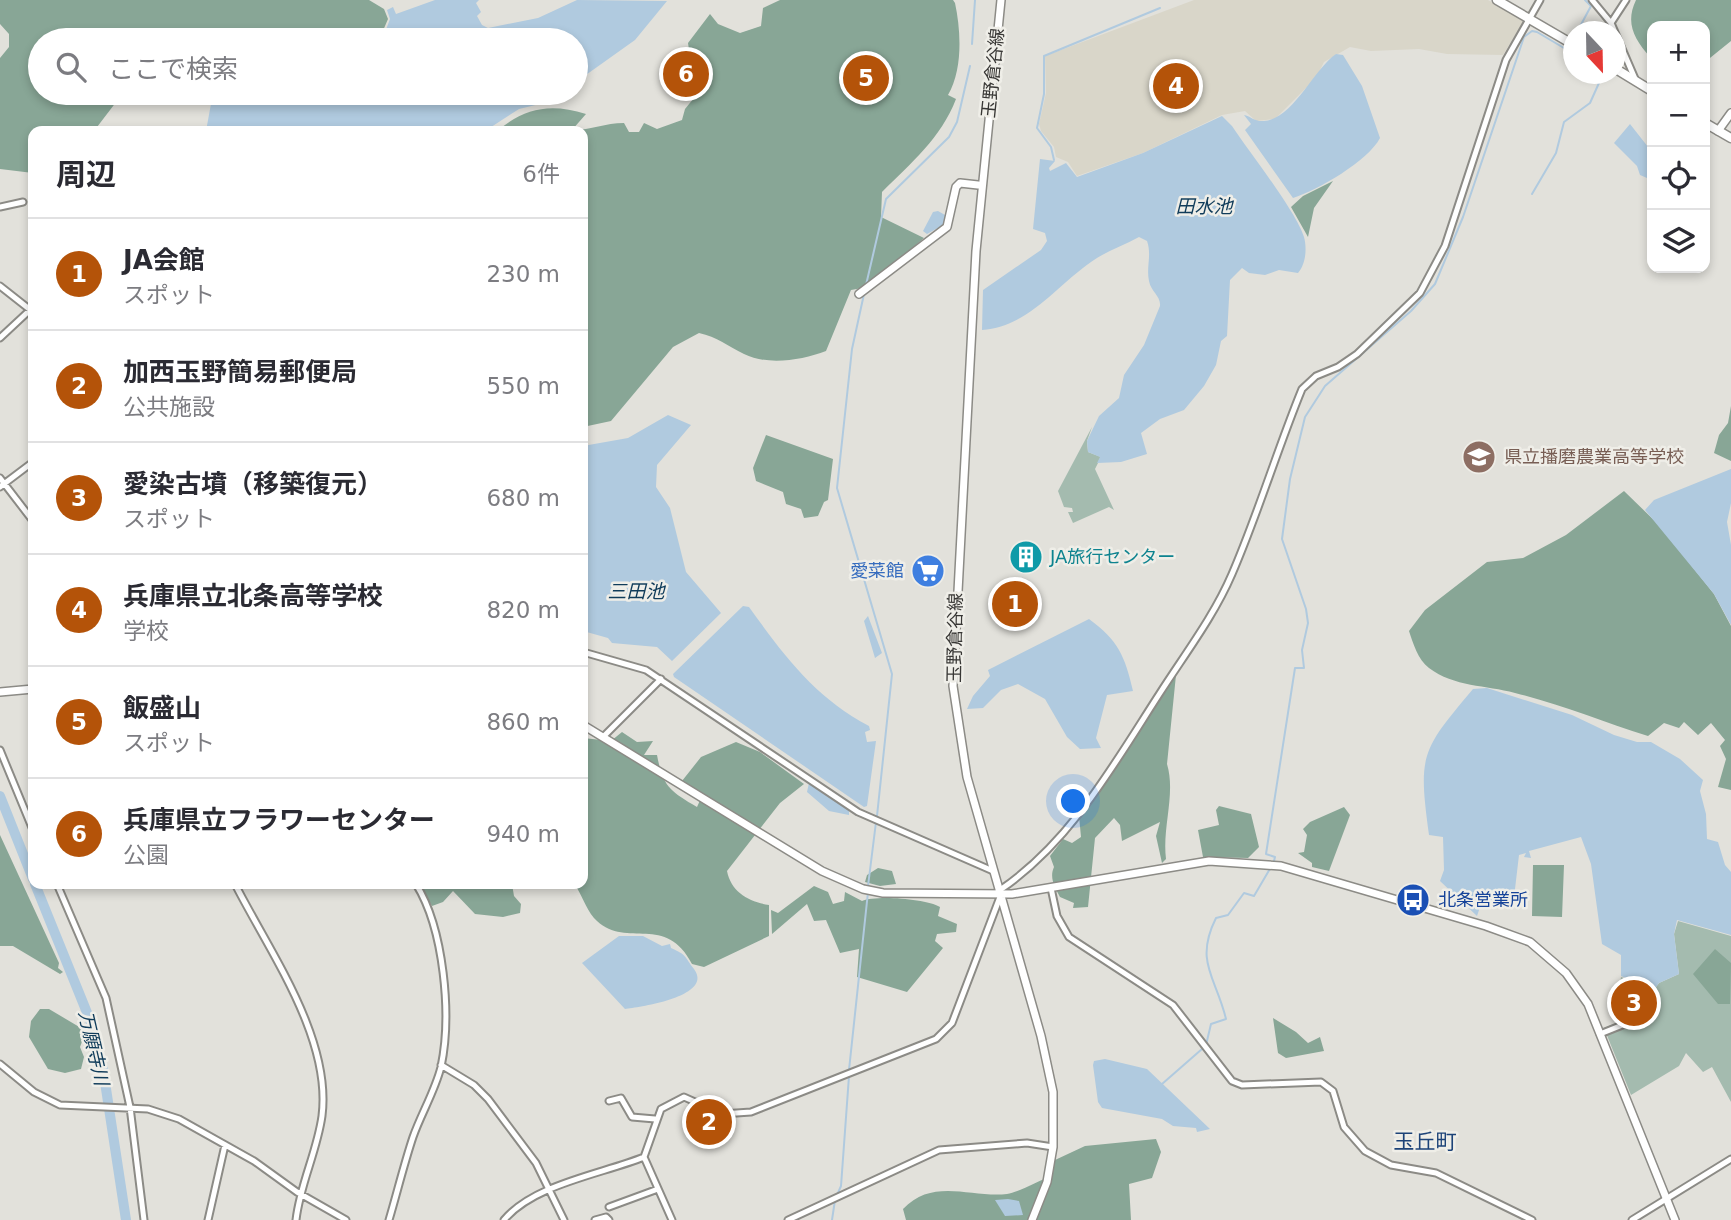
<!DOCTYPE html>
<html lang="ja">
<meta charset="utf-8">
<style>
body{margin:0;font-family:"DejaVu Sans","Noto Sans JP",sans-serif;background:#f2f2f3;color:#2b2b33}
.controls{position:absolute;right:21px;top:21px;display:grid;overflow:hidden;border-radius:14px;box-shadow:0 4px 10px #0003}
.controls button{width:63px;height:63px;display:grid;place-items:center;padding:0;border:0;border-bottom:2px solid #e1e1e2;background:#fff;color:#2b2b33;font:35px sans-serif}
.compass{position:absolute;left:1563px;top:21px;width:63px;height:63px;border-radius:50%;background:#fff;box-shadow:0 4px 10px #0003;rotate:158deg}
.you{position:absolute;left:1074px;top:802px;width:24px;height:24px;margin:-18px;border:5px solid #fff;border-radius:50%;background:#1a73e8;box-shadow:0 0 0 10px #1a73e833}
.badge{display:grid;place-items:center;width:46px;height:46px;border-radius:50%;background:#b45309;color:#fff;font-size:23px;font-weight:700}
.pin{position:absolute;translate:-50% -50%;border:4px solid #fff;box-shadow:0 2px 7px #0006}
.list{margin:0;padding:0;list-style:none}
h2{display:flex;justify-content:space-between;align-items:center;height:91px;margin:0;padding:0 28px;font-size:30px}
h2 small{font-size:23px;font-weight:400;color:#7c7c81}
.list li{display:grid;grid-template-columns:46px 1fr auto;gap:21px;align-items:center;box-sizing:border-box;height:112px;padding:0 28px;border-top:2px solid #e1e1e2}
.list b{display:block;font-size:26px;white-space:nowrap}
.list p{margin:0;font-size:23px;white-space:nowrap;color:#7c7c81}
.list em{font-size:23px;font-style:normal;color:#7c7c81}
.icon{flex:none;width:38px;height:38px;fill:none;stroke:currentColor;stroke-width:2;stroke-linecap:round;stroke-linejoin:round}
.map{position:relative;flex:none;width:1731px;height:1220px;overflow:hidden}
.search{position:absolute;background:#fff;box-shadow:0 4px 10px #0003;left:28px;top:28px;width:560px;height:77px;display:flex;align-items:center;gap:18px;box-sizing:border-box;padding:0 24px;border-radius:38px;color:#7c7c81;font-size:26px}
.panel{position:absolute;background:#fff;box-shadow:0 4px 10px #0003;left:28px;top:126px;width:560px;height:763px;border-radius:14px}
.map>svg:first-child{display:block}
</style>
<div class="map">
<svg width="1731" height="1220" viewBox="0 0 1731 1220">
<rect width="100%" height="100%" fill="#e2e1db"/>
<path fill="#d9d6c9" d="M1194,0H1488L1523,19V22L1503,55L1447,54L1419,49L1371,51L1350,47L1324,62L1316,78L1275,119L1256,121L1245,111L1222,115L1143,153L1077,176L1068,162L1056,157L1054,147L1041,131L1039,124L1046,93L1045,56Z"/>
<path fill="#a4bbaf" d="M1092,427L1087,441L1088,452L1101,457L1095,469L1114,510L1109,507L1073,523L1068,512H1073L1072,508L1064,507L1058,491Z
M1678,921L1731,936V1102L1712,1067L1703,1072L1686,1053L1679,1066L1631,1095L1604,1028L1616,1023L1621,977L1654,990L1659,983L1679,974L1674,934Z"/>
<path fill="#88a696" d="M0,0H369L384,9L388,19L379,40H220L211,28L206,40H40V93H123L94,131H33V173L0,169V58L9,47V34L0,24Z
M780,0H953L955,3C961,31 963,69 948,95L956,99C941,138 911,163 882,192L881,217L924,238L868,287L851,290L826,351C802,360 768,366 744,354C728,346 717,337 699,333L673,347L611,421L583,427V131H497C526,107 551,103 586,114L572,130C592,130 605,123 624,123L629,132H639L644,123L657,129L682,120L685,109L698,93L694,82L688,43L710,14L718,24L740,33L761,26L763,8Z
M1636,0H1731V41L1705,62V26H1652V58L1650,57C1634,39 1625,23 1636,0Z
M1333,181L1314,208L1308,237L1291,207L1303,196Z
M1731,406V461L1714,453L1719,435L1728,423Z
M766,435L833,459L828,500L824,502L818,516L804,518L801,509L786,504L783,492L756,481L753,468Z
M1624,491L1660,526L1714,594L1731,626V790L1718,787L1726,759L1720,746L1725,740L1711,723L1698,735L1684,722L1679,728L1664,723L1648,736C1603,722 1560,704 1515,693C1486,685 1454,687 1429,668C1418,660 1413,643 1409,631L1425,610L1487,562L1523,558L1566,535Z
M1176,675L1167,764C1176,794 1162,827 1166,859L1162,863L1156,836L1160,822L1122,841L1120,825L1114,818L1095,838L1088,907L1073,908L1074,903L1060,897C1055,887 1049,878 1054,867L1050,856L1063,839L1072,843L1081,837L1079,816L1111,774Z
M622,732L637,742L653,741L644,755H657C663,787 670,791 697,807L702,796L682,781L701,757L736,742L760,752L804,784L780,803L727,871C731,892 749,902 769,905V936L704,967L692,964C666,913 627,949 597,921C588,913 583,898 577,888C586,878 591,868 583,853V738L611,741Z
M1219,806L1251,814L1259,847L1248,858L1203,857L1198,830L1219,825L1216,810Z
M1344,807L1350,815L1329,871L1312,867V863L1298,853L1304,852L1307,835L1303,829L1310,822Z
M0,835L59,963L58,968L63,972L60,974L13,946H0Z
M1533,865H1564L1562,917L1532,916Z
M878,868L892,871L896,884L880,886L865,882L867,875Z
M418,884H512L514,896L521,904L520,913L503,917L475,914L453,891L443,902L432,906Z
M814,886L828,892L833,904L844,901L845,892L862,901C877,895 926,899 940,907L938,916L957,924L956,932L937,934L935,941L943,948L907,992L857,977L859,949L840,953L826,920L814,921L807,904L772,934L771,910L778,913Z
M1715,949L1731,963L1730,1004H1718L1693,974Z
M40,1009H49L81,1028L83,1039L80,1047L84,1057L81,1069L65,1073L48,1069L29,1037L31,1021Z
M1273,1018L1296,1032L1308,1043L1320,1037L1324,1051L1286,1058L1278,1053Z
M1156,1139L1161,1152L1152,1178L1129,1184L1131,1220H906L903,1209C933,1177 971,1198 1007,1194C1019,1192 1040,1180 1052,1176L1055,1160L1085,1146Z"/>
<path fill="#b0cadf" d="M435,0H479L476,3L481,12L477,16L482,25L488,28L538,18L577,0L667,1L635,40L576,82V40H382L390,19L387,10L393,7L396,14Z
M1336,54L1343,55L1362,86L1380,138C1368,161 1318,190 1293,198L1245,130L1251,124L1244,115C1250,116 1255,122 1264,121C1293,119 1313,70 1336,54Z
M213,93H267L281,101L304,93H558L552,101L519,109L485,131H206Z
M1222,116L1232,126C1249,152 1296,211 1304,237C1307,248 1306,264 1298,273L1279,270L1265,275L1249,273L1242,268L1230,280L1227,336L1221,341L1216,365L1204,386L1184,410L1160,419L1141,433L1147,454L1121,462L1097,463L1100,457L1088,452L1087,441L1099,416L1119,398L1124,375L1144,345L1160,306C1161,296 1151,292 1149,281C1146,267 1152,255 1147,241L1139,237C1123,246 1106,251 1091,262C1055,287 1028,327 982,330L983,290L1041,250L1047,241L1045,233L1033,229L1040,159L1055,161L1049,168L1050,171L1066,163L1077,177L1143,153Z
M1630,124L1652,152V173L1647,178L1640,175L1637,166L1614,143Z
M938,211L945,215V224L927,234L923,231L933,212Z
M668,415L691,425L657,465L656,487L670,508L686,572L721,613L672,661L657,647L612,643L608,638L583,631V446L628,438Z
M1731,469V503L1727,522L1731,545V625L1714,594L1645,510L1654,500Z
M743,606L749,607C785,657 815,697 869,726L870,730L865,732L867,742L876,741L867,806L864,807L674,677L673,674Z
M868,616L882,653L875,658L864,621Z
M1089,619C1118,640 1125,656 1133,691L1107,695L1096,738L1101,748L1080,749L1067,737L1045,699L1018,684L1001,690L983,708L967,709L973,696L990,676L988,670Z
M1487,688L1572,715L1614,735L1637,742H1651L1680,759L1703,780L1700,791L1706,814L1707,839L1718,842L1725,865L1731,872V935L1677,920L1674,934L1679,974L1659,983L1654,990L1621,976V955L1602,944L1591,864L1581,837L1529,851L1531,858L1524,857L1526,853L1519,855L1513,906L1488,900L1481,904L1477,916L1440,881L1444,870L1443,837L1429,835C1418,754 1421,751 1473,689Z
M809,783L849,809V815L829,811L807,792Z
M619,936H643L662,946L670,944L671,948C687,955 684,956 694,969C714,996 642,1007 625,1009L582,963Z
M1105,1059L1147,1069L1210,1129L1197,1132L1196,1128L1173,1126L1162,1119L1102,1108L1098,1102L1093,1065L1094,1061Z
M1008,1199L1019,1201L1023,1215L1005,1216L995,1200Z"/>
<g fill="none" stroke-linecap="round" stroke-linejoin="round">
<path stroke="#b0cadf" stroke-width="2" d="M1577,32L1591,6L1585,0
M972,44L975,0
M1054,160L1051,147L1037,128L1044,94V56L1160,8
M1532,194L1556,153L1564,122L1590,103L1603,74
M866,285L886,199L949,137L957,122L970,66
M864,294L852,349L837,488L892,674L877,816
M1274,861L1275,857L1266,854L1295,668H1304L1302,650L1308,623L1306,609L1282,539L1290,479L1305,417L1325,386L1411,311L1435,284L1463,217L1524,37L1532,31L1537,32L1574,54
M868,886L876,822
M1206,1045L1211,1024L1226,1019C1216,977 1194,962 1216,918L1228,915L1244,893L1254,896L1271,867
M849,1070L868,892
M1162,1084L1202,1049
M837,1195L841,1186L849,1076
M832,1220L835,1200"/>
<path stroke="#b0cadf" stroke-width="10" d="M0,796L33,879
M35,884L92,1025L103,1069L126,1220"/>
<defs>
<path id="street" d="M1592,0L1611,23L1636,81
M1611,23L1626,0
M0,207L23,202
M0,286L33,312
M0,338L30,310
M0,478L33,521
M0,487L33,462
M583,652L646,670L858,812L993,871
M603,737L661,679
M0,750L33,830
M57,884L106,998L130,1107L144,1220
M235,884C269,951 332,1038 322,1116C317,1152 300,1184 296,1220
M1051,888L1057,916L1069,937L1173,1005L1232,1081L1242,1085L1321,1082L1333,1091L1344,1127L1365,1151L1391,1165L1436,1173L1532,1220
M1000,890C1071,842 1114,764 1160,693C1185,654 1214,616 1232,574C1258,514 1277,450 1302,389L1316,376L1338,367L1357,354L1420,293L1445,246L1506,60L1540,0
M1600,1034L1650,1014
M0,1064L34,1092L60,1105L148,1109L179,1119L254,1161L297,1192L346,1220
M441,1065L474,1085L488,1099L536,1163L564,1220
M609,1101L621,1098L632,1117L655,1119
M644,1157L672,1220
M609,1207L658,1189
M208,1220L225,1145
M389,1220C397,1193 404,1164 413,1137C421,1114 435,1091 441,1067C452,1015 444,929 416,884
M504,1220C534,1184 602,1174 644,1157L661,1109L684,1097L722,1114L751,1112L936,1039L952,1023L1000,897
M595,1220L606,1217L609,1220
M788,1220L939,1150L1027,1143L1053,1147
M1632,1220L1731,1159"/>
<path id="secondary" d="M1001,0L976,251L953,686L967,777L1041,1036L1053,1092V1147L1047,1182L1032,1220
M1718,131L1731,113
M859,294L947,227L956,187L960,183L978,185
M0,692L33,689
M583,725L822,871L863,889L883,893L1012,894L1209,861L1281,866L1486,926L1530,942L1566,973L1588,1004L1675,1220"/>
<path id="primary" d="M1497,0L1574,45
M1616,69L1652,91
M1705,123L1731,138"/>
</defs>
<use href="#street" stroke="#8c8b86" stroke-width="9"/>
<use href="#secondary" stroke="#8c8b86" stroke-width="10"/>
<use href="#primary" stroke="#8c8b86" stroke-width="11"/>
<use href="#street" stroke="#fff" stroke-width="5"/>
<use href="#secondary" stroke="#fff" stroke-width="7"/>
<use href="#primary" stroke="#fff" stroke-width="8"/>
</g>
<defs>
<symbol id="school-disc" viewBox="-11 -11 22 22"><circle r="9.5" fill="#8d6e63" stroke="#efeee8"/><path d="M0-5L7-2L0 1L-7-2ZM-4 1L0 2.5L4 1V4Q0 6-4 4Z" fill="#fff"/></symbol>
<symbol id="building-disc" viewBox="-11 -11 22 22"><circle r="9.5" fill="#0f9aa8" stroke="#efeee8"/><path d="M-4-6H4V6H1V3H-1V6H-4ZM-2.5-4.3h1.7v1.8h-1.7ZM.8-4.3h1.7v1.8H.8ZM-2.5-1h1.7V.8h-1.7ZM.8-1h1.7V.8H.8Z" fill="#fff"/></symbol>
<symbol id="supermarket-disc" viewBox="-11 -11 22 22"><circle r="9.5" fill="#3f7fe0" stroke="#efeee8"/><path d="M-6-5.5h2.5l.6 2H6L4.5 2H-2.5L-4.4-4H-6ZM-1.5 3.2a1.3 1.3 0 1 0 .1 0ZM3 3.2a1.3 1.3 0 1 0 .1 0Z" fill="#fff"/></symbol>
<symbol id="bus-disc" viewBox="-11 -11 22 22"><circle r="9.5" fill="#1a4fb4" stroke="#efeee8"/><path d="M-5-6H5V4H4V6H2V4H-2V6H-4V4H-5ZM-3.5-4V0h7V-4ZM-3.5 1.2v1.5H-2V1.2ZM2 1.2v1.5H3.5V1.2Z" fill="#fff"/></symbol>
</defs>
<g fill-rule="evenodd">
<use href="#school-disc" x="1460" y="438" width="38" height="38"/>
<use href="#building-disc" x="1007" y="538" width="38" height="38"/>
<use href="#supermarket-disc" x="909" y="552" width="38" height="38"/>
<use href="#bus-disc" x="1394" y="881" width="38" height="38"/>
</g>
<g text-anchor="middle" stroke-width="5" stroke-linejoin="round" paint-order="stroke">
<g font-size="18" fill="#383735" stroke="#efeee8">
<text transform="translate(993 73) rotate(-84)" y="6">玉野倉谷線</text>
<text transform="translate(955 638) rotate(-89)" y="6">玉野倉谷線</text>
</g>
<g font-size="18" fill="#785e54" stroke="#efeee8" text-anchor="start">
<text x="1504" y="463">県立播磨農業高等学校</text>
</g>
<g font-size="18" fill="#0d838f" stroke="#efeee8" text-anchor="start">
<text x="1050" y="563">JA旅行センター</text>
</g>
<g font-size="18" fill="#366cbe" stroke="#efeee8" text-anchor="end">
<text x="904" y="577">愛菜館</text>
</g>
<g font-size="18" fill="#164399" stroke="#efeee8" text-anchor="start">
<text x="1438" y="906">北条営業所</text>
</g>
<g font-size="19" font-style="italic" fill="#103c5a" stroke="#efeee8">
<text x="1204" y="213">田水池</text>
<text x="636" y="598">三田池</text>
<text transform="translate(94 1048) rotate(77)" y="7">万願寺川</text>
</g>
<g font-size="21" fill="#1d4378" stroke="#efeee8">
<text x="1425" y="1149">玉丘町</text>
</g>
</g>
</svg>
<div class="controls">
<button>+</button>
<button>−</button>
<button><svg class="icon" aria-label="locate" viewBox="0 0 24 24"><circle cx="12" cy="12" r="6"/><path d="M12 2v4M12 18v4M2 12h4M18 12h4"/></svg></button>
<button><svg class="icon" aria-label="layers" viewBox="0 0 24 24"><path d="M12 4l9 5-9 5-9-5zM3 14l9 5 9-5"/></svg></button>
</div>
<svg class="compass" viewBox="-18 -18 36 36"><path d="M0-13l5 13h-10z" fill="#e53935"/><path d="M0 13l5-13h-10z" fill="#7c7c81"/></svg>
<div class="you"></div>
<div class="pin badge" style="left:1015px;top:604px">1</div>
<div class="pin badge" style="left:709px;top:1122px">2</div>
<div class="pin badge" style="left:1634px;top:1003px">3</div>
<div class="pin badge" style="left:1176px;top:86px">4</div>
<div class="pin badge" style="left:866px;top:78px">5</div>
<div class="pin badge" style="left:686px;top:74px">6</div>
<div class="search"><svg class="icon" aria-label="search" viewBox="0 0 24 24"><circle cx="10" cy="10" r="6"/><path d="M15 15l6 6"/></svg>ここで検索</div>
<section class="panel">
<h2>周辺<small>6件</small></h2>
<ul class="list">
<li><span class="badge">1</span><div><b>JA会館</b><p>スポット</p></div><em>230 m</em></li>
<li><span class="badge">2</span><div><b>加西玉野簡易郵便局</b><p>公共施設</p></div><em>550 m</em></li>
<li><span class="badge">3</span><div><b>愛染古墳（移築復元）</b><p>スポット</p></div><em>680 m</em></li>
<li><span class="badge">4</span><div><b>兵庫県立北条高等学校</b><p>学校</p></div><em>820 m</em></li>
<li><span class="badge">5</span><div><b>飯盛山</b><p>スポット</p></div><em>860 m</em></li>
<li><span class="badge">6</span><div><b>兵庫県立フラワーセンター</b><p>公園</p></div><em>940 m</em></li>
</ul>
</section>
</div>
